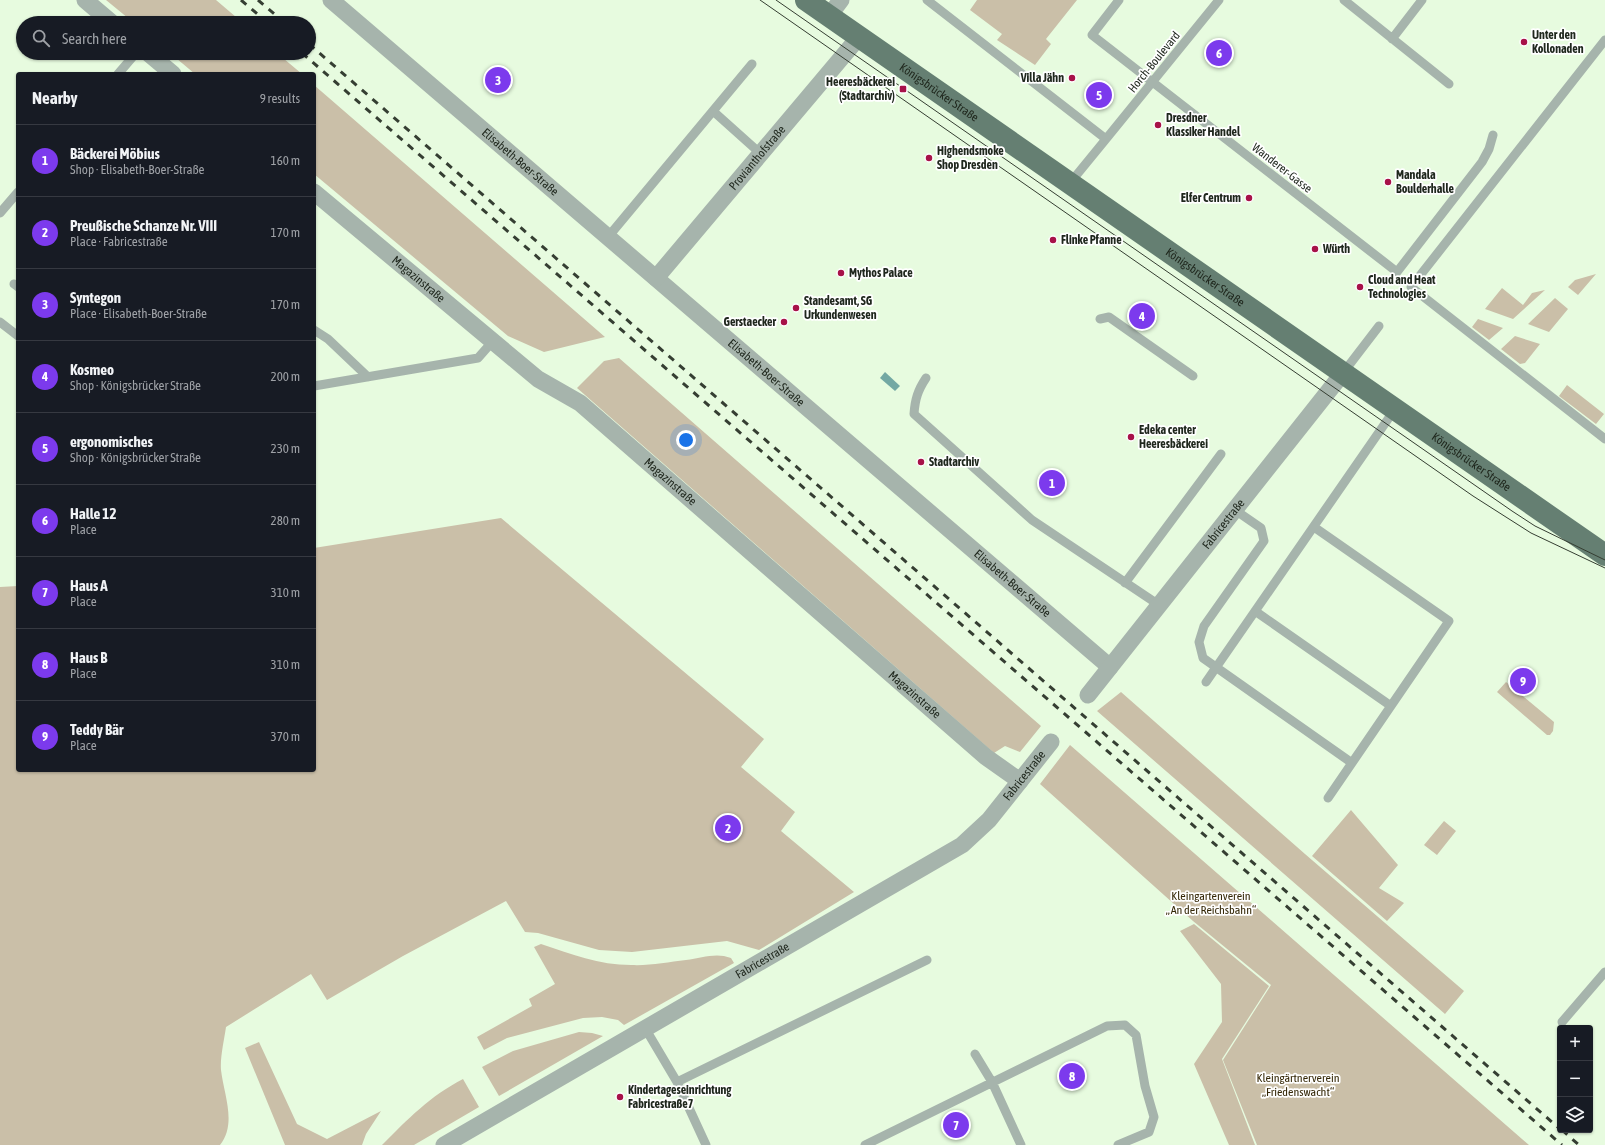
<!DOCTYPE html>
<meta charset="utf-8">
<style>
body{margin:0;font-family:"Asap Condensed",sans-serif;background:#20242c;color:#f1f3f6}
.controls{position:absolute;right:12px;bottom:12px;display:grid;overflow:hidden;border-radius:4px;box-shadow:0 1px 3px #0004}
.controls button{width:36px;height:36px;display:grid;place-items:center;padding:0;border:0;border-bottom:1px solid #363941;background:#171b24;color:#f1f3f6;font:20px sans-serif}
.you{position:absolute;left:686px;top:440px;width:14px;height:14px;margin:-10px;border:3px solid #fff;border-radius:50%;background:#1a73e8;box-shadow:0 0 0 6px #1a73e833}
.badge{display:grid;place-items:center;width:26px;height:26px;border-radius:50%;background:#7c3aed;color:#fff;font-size:13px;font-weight:700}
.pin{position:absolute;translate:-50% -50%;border:2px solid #fff;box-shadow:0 1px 4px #0006}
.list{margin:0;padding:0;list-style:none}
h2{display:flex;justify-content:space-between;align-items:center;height:52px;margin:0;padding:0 16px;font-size:17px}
h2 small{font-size:13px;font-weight:400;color:#9ea1a6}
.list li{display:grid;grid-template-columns:26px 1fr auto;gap:12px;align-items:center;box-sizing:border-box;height:72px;padding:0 16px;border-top:1px solid #363941}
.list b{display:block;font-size:15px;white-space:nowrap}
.list p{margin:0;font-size:13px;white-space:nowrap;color:#9ea1a6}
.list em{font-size:13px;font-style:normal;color:#9ea1a6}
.icon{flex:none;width:22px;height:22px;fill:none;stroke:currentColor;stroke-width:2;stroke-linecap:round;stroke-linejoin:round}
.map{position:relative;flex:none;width:1605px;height:1145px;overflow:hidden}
.search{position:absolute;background:#171b24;box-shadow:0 1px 3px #0004;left:16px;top:16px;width:300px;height:44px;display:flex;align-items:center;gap:10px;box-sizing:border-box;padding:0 14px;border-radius:22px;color:#9ea1a6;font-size:15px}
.panel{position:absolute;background:#171b24;box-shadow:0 1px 3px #0004;left:16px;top:72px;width:300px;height:700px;border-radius:4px}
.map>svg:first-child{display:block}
</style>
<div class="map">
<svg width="1605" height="1145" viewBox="0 0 1605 1145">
<rect width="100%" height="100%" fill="#e7fbdf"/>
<path fill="#cabfa8" d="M106,0H216L243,23H134Z
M977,0H1077L1046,39L1051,44L1035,65L997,40L1002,34L970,10Z
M170,53H277L302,74H195Z
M314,85L605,337L544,352L508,336L314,174Z
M1596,274L1578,295L1568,287L1575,280Z
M1502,288L1523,305L1532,293L1545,290L1513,319L1485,309Z
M1555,298L1568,309L1549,332L1528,324Z
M1478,319L1503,328L1489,340L1472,327Z
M1515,336L1540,344L1525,363L1520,364L1501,349Z
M619,358L1041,726L1020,752L1005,746L994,753L577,388L604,361Z
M1567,385L1604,414L1596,424L1559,396Z
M501,518L764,739L741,767L795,812L781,831L854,892L759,950L727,941L632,952L599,950L538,933L525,932L506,901L403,956L327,1000L311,974L226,1027C224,1041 220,1057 221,1070C224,1095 237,1124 220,1145H0V587L18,586V770H314V548Z
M1506,682L1554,722L1553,731L1550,735H1547L1497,692Z
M1121,692L1305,854L1464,991L1445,1014L1097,711Z
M1070,745L1529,1145H1257L1223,1060L1271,985L1193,921L1040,784Z
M1351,810L1398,865L1379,888L1404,903L1387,921L1312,856Z
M1444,821L1456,831L1437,855L1424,845Z
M1194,924L1269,986L1222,1059L1255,1145H1229L1194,1064L1222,1022L1221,984L1180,931Z
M541,944C571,954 599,965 631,965C649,966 668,962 686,960C702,958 716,952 731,958L734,963L624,1025L618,1020L602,1017L583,1018L507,1038L484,1050L477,1037L532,1006L529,999L555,984L534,947Z
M579,1032L592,1033L603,1036L499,1096L482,1067L513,1051Z
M259,1042L297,1124L327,1139L381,1111L366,1134L362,1145H285L245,1048Z
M463,1079L479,1107L414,1145H382C408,1119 430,1096 463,1079Z"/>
<path fill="#73a8a3" d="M885,372L900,386L895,391L880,378Z"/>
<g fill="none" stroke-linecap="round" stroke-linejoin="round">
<path stroke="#a6b4ac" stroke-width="9" d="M927,0L1106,139L1070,183
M1119,0L1092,35L1397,272L1482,162L1489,149L1493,135
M1344,0L1449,84
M1392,39L1422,0
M1605,40L1411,287L1605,439
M118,74L136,53
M713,111L761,154
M1106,139L1219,0
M0,213L18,192
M608,237L752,64
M14,284L18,287
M1100,319L1109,317L1193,376
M0,322L18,336
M314,330L328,339L368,377
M1343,373L1379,326
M926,378C918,390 915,399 914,414L1032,520L1159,605
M314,386L478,358L493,341
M1235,510L1261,528L1264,541L1204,626L1199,642L1203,658L1352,763
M1314,527L1449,621L1328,798
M1125,583L1221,454
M1255,611L1391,706
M1206,682L1395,409
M1562,1022L1605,972
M645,1028L677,1082L706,1145
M975,1054L992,1082L1021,1145
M677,1082L927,960
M865,1145L1107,1026L1125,1025L1136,1035L1145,1086L1154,1117L1149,1132L1118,1145"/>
<g stroke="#a6b4ac" stroke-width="17">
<path d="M85,0L112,23"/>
<path id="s1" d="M331,0L1110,667"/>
<path d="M829,16L841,0"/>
<path d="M148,53L173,74"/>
<path id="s2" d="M314,192L538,379L580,403L986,757L1020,781"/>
<path id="s3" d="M656,278L859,37"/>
<path id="s4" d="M1088,695L1343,373"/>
<path id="s5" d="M444,1145L962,845L989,820L1051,742"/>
</g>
<path stroke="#657f72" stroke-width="22" id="s6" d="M806,0L1605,555"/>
<path stroke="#353e32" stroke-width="1" d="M760,0L1473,496L1531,533L1605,568
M776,0L1512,511L1535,526L1605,560"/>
<path stroke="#353e32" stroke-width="3" stroke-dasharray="7 7" stroke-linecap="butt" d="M241,0L268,23
M258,0L285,23
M309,44L1560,1129
M302,53L1562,1145
M1562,1130L1579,1145"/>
</g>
<g fill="#a71148" stroke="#fff" stroke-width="1.5">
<circle cx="1524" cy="42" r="4"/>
<circle cx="1072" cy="78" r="4"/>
<rect x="899" y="85" width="8" height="8" rx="2"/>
<circle cx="1158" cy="125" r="4"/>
<circle cx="929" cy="158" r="4"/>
<circle cx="1388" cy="182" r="4"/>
<circle cx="1249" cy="198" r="4"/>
<circle cx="1053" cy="240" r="4"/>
<circle cx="1315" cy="249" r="4"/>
<circle cx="841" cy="273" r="4"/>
<circle cx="1360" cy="287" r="4"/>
<circle cx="796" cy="308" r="4"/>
<circle cx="784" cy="322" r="4"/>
<circle cx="1131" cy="437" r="4"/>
<circle cx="921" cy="462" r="4"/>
<circle cx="620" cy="1097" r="4"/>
</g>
<g text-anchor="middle" stroke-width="3.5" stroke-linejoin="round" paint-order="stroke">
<g font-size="12" font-weight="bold" fill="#1f271d" stroke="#fff" text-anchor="start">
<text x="1532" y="39">Unter den<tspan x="1532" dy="14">Kollonaden</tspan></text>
<text x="1064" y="82" text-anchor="end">Villa Jähn</text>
<text x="895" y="86" text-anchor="end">Heeresbäckerei<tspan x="895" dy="14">(Stadtarchiv)</tspan></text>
<text x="1166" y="122">Dresdner<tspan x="1166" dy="14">Klassiker Handel</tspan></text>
<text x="937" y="155">Highendsmoke<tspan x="937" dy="14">Shop Dresden</tspan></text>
<text x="1396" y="179">Mandala<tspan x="1396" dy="14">Boulderhalle</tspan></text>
<text x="1241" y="202" text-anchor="end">Elfer Centrum</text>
<text x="1061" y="244">Flinke Pfanne</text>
<text x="1323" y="253">Würth</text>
<text x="849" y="277">Mythos Palace</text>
<text x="1368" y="284">Cloud and Heat<tspan x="1368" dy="14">Technologies</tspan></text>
<text x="804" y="305">Standesamt, SG<tspan x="804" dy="14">Urkundenwesen</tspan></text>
<text x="776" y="326" text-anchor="end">Gerstaecker</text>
<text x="1139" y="434">Edeka center<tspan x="1139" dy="14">Heeresbäckerei</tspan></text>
<text x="929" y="466">Stadtarchiv</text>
<text x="628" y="1094">Kindertageseinrichtung<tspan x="628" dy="14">Fabricestraße7</tspan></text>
</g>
<g font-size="12" fill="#1f271d" stroke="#fff">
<text transform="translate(1154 62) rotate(-51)" y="4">Horch-Boulevard</text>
<text dy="4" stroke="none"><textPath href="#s6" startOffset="162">Königsbrücker Straße</textPath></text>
<text dy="4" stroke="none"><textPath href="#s3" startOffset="157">Provianthofstraße</textPath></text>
<text dy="4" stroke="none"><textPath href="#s1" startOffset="249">Elisabeth-Boer-Straße</textPath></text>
<text transform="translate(1282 168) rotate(38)" y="4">Wanderer-Gasse</text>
<text dy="4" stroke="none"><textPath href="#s6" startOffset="486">Königsbrücker Straße</textPath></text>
<text dy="4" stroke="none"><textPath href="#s2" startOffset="136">Magazinstraße</textPath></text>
<text dy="4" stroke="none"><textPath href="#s1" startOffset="573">Elisabeth-Boer-Straße</textPath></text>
<text dy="4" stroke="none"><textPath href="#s6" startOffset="810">Königsbrücker Straße</textPath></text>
<text dy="4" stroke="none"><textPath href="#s2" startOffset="460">Magazinstraße</textPath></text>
<text dy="4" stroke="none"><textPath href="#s4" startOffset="218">Fabricestraße</textPath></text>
<text dy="4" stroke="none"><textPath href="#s1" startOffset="897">Elisabeth-Boer-Straße</textPath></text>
<text dy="4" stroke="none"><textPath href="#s2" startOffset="784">Magazinstraße</textPath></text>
<text dy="4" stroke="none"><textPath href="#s5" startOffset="692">Fabricestraße</textPath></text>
<text dy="4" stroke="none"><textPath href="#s5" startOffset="368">Fabricestraße</textPath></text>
</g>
<g font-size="12" fill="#342706" stroke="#fff">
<text x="1211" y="900">Kleingartenverein<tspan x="1211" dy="14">„An der Reichsbahn“</tspan></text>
<text x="1298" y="1082">Kleingärtnerverein<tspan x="1298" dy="14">„Friedenswacht“</tspan></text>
</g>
</g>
</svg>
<div class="controls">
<button>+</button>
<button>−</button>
<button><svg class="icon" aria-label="layers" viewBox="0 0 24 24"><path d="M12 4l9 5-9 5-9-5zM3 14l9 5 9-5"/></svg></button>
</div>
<div class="you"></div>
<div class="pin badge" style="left:1052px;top:483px">1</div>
<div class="pin badge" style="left:728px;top:828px">2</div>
<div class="pin badge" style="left:498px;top:80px">3</div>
<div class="pin badge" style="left:1142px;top:316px">4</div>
<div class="pin badge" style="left:1099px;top:95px">5</div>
<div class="pin badge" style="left:1219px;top:53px">6</div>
<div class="pin badge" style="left:956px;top:1125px">7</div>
<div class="pin badge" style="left:1072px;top:1076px">8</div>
<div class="pin badge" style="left:1523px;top:681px">9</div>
<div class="search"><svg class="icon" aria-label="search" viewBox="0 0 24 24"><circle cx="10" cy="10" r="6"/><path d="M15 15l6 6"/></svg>Search here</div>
<section class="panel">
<h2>Nearby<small>9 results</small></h2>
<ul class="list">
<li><span class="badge">1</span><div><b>Bäckerei Möbius</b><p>Shop · Elisabeth-Boer-Straße</p></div><em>160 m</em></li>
<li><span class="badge">2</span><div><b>Preußische Schanze Nr. VIII</b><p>Place · Fabricestraße</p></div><em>170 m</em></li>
<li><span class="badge">3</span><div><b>Syntegon</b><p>Place · Elisabeth-Boer-Straße</p></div><em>170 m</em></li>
<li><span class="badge">4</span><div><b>Kosmeo</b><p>Shop · Königsbrücker Straße</p></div><em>200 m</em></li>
<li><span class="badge">5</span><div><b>ergonomisches</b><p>Shop · Königsbrücker Straße</p></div><em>230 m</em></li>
<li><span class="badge">6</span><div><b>Halle 12</b><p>Place</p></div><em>280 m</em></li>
<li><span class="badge">7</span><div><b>Haus A</b><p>Place</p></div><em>310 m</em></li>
<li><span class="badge">8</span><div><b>Haus B</b><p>Place</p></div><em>310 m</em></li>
<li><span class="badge">9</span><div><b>Teddy Bär</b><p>Place</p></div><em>370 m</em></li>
</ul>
</section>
</div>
